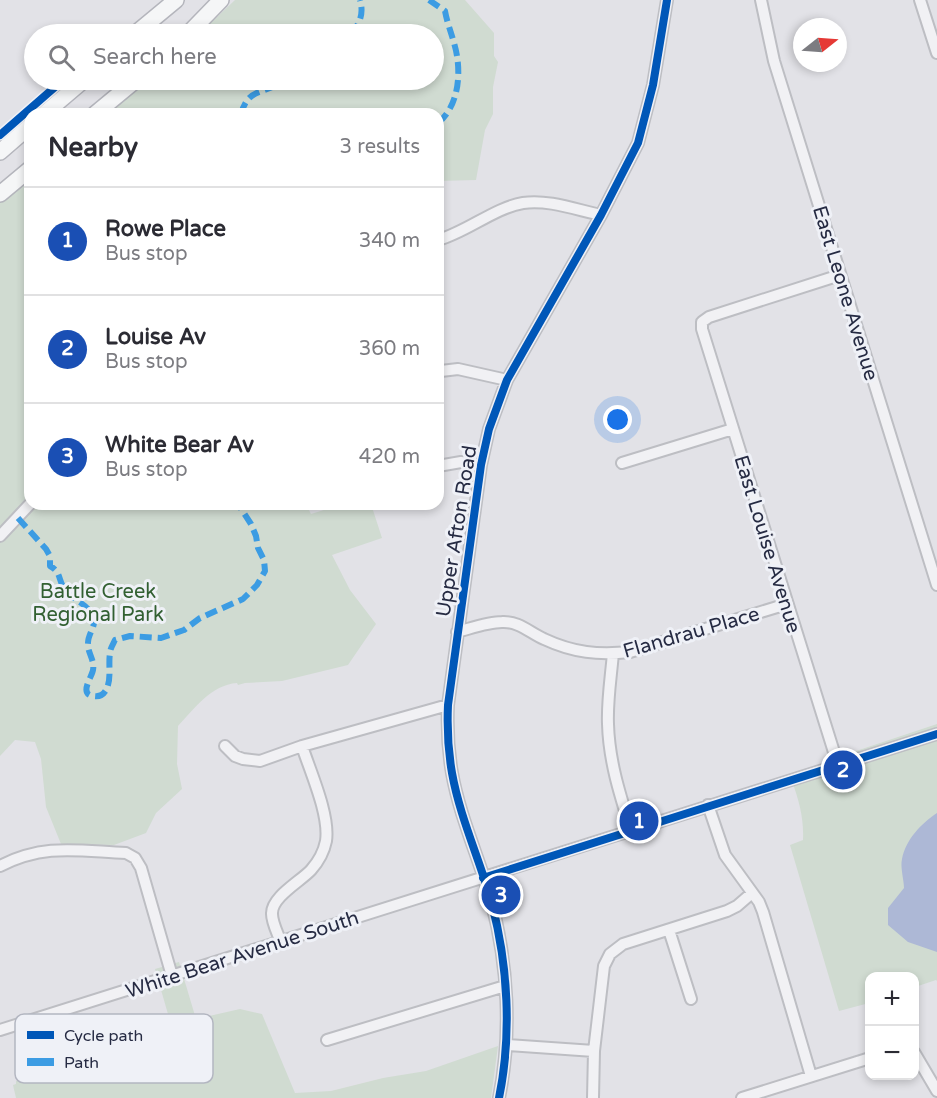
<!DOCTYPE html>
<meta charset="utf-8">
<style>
body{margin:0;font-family:"Varela Round",sans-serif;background:#f7f7f7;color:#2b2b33}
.controls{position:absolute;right:18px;bottom:18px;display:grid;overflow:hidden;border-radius:12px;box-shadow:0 3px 9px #0003}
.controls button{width:54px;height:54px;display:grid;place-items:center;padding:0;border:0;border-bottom:2px solid #e1e1e2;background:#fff;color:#2b2b33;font:30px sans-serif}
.compass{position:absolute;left:793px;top:18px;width:54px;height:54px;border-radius:50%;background:#fff;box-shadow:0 3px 9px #0003;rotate:73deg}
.you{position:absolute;left:618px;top:420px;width:21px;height:21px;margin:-15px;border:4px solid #fff;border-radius:50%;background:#1a73e8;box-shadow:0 0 0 9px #1a73e833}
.badge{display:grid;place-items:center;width:39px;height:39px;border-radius:50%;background:#7c3aed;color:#fff;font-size:20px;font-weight:700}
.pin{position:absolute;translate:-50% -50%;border:3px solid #fff;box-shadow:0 2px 6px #0006}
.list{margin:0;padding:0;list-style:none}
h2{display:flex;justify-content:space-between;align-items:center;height:78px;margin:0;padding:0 24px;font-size:26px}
h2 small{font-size:20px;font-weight:400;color:#7c7c81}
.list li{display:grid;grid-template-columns:39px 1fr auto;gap:18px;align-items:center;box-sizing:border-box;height:108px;padding:0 24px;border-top:2px solid #e1e1e2}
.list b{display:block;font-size:22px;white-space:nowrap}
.list p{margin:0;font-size:20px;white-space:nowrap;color:#7c7c81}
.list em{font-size:20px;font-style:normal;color:#7c7c81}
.icon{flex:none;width:33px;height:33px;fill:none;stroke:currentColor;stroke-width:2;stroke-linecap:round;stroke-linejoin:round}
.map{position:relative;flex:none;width:937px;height:1098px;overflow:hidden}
.search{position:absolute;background:#fff;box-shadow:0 3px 9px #0003;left:24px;top:24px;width:420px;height:66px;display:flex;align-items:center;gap:15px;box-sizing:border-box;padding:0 21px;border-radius:33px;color:#7c7c81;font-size:22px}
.panel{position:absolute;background:#fff;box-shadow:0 3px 9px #0003;left:24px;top:108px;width:420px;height:402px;border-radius:18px}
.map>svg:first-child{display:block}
</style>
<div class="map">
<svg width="937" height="1098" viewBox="0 0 937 1098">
<rect width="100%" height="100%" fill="#e2e2e7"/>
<path fill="#d0dbd1" d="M235,0H465L494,33V56L498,62L493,87V114L485,130L476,180L438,181V114H101L146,80H434V34H199Z
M30,170V504H306L311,514L343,504H371L382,538L332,555L350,590L376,624L348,665L282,681L245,683L238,685L237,683C211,685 195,708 178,726L177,764L182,789L156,813L146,833L114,845L61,844L46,807L41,759L35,742L15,740L0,756V193Z
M937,724V981L936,980L915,987L914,976H870L869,1003L839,1011L790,845L803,840C804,818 799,801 792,781L825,770L823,762Z
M179,962L196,1019L240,1009L262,1014L295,1093L331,1091L383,1078L426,1071L498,1046L491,1098H16L13,1085L16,1084V1081L42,1071L80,1062L86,1063L156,1042L172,1028L155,969Z"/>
<path fill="#adb8d6" d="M937,813V952L908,942L888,925V908L904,888C904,880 900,867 902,859C906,839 921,824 937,813Z"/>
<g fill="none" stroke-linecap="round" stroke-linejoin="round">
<defs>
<path id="minor" d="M761,0L774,61L937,585
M920,0L937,53
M438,240C467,232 494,208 523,203C548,199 577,210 601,215
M441,371L458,369L507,380
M622,463L733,429
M438,466L461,462L481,465
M0,536L30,504
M457,632C472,628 488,622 502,622C519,621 530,633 544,639C574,653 598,655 630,652L787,604
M613,653C611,677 607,701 608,724C609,761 620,795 631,830
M225,746L235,756L243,759L260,761L302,746L448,705
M838,765L702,329V322L709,317L840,275
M708,805L725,855L759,902L763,912L811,1076
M0,866C45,843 78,851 126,853L135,858L141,868L172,976
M669,930L691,999
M280,940C277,932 272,922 272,914C271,897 301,881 311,870C319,861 324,851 326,841C330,815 310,771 302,746
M0,1030L937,734
M327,1040L505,986
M507,1045L594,1051
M914,1052L937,1091
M499,1098C512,1034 508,966 492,904C480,860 460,818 452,773C448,750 447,727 448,705L481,465L489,429L507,380L601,215L638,143L653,85L667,0
M593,1098L594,1051L604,966L610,954L623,944L727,911L737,906L752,893
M742,1098L870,1058"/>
<path id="highway" d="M135,34L176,0
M188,34L221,0
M44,114L84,80
M95,114L136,80
M0,152L30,126
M0,194L30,169"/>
</defs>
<use href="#minor" stroke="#bdbec3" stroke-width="14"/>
<use href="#highway" stroke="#b4b5bc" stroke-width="18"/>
<use href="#minor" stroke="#f1f1f4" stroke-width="10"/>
<use href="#highway" stroke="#f5f6f7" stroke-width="15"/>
<path stroke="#3c9ce3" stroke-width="6" stroke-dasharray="12 6" stroke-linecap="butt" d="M429,0L445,11C447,22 451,32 454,43C462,69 460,105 438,123
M351,34C360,23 364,14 360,0
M241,114C249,85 266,96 283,80
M18,518L46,549L50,556V566C61,572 58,579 64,588C72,601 87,602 93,617C97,626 88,633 88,643C87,652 95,660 93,670C92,677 78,695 94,696C99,697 104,694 106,690C112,679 108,665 110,653C110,649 113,644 115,640L130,636L161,638L184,630L200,618L243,599L257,585L265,571L264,560L258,548L256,536L251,524L238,504"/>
<defs>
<path id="cycleway" d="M0,135L63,80
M483,878L937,734
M499,1098C512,1034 508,966 492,904C480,860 460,818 452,773C448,750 447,727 448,705L481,465L489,429L507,380L601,215L638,143L653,85L667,0"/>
</defs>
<use href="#cycleway" stroke="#eff1f7" stroke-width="11"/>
<use href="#cycleway" stroke="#0057b8" stroke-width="8"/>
</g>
<g text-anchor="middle" stroke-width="6" stroke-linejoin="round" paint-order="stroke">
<g font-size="20" fill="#262b43" stroke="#eff1f7">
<text transform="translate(846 293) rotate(73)" y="7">East Leone Avenue</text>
<text transform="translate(456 531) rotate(-81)" y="7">Upper Afton Road</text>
<text transform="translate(768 544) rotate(73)" y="7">East Louise Avenue</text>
<text transform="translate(691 632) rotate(-16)" y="7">Flandrau Place</text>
<text transform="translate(242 954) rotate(-18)" y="7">White Bear Avenue South</text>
</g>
<g font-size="20" fill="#326032" stroke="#eff1f7">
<text x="98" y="598">Battle Creek<tspan x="98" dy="23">Regional Park</tspan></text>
</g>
</g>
<rect x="15" y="1014" width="198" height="69" rx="9" fill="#eff1f7" stroke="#b3b6c1" stroke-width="1.5"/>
<rect x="27" y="1031" width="27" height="8" fill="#0057b8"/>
<rect x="27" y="1058" width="27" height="8" fill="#3c9ce3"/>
<g font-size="16" fill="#262b43">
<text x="64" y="1041">Cycle path</text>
<text x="64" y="1068">Path</text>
</g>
</svg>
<div class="controls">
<button>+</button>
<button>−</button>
</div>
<svg class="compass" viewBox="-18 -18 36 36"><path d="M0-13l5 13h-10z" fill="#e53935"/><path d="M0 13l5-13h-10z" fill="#7c7c81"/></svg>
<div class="you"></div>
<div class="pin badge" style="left:639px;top:821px;background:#1a4fb4">1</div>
<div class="pin badge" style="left:843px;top:770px;background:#1a4fb4">2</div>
<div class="pin badge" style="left:501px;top:895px;background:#1a4fb4">3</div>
<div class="search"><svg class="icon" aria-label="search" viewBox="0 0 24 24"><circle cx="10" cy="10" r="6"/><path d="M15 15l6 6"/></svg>Search here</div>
<section class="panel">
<h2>Nearby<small>3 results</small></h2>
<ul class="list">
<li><span class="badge" style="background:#1a4fb4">1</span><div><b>Rowe Place</b><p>Bus stop</p></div><em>340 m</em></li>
<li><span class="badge" style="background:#1a4fb4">2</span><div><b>Louise Av</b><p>Bus stop</p></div><em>360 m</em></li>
<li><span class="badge" style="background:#1a4fb4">3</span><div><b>White Bear Av</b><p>Bus stop</p></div><em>420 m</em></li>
</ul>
</section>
</div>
